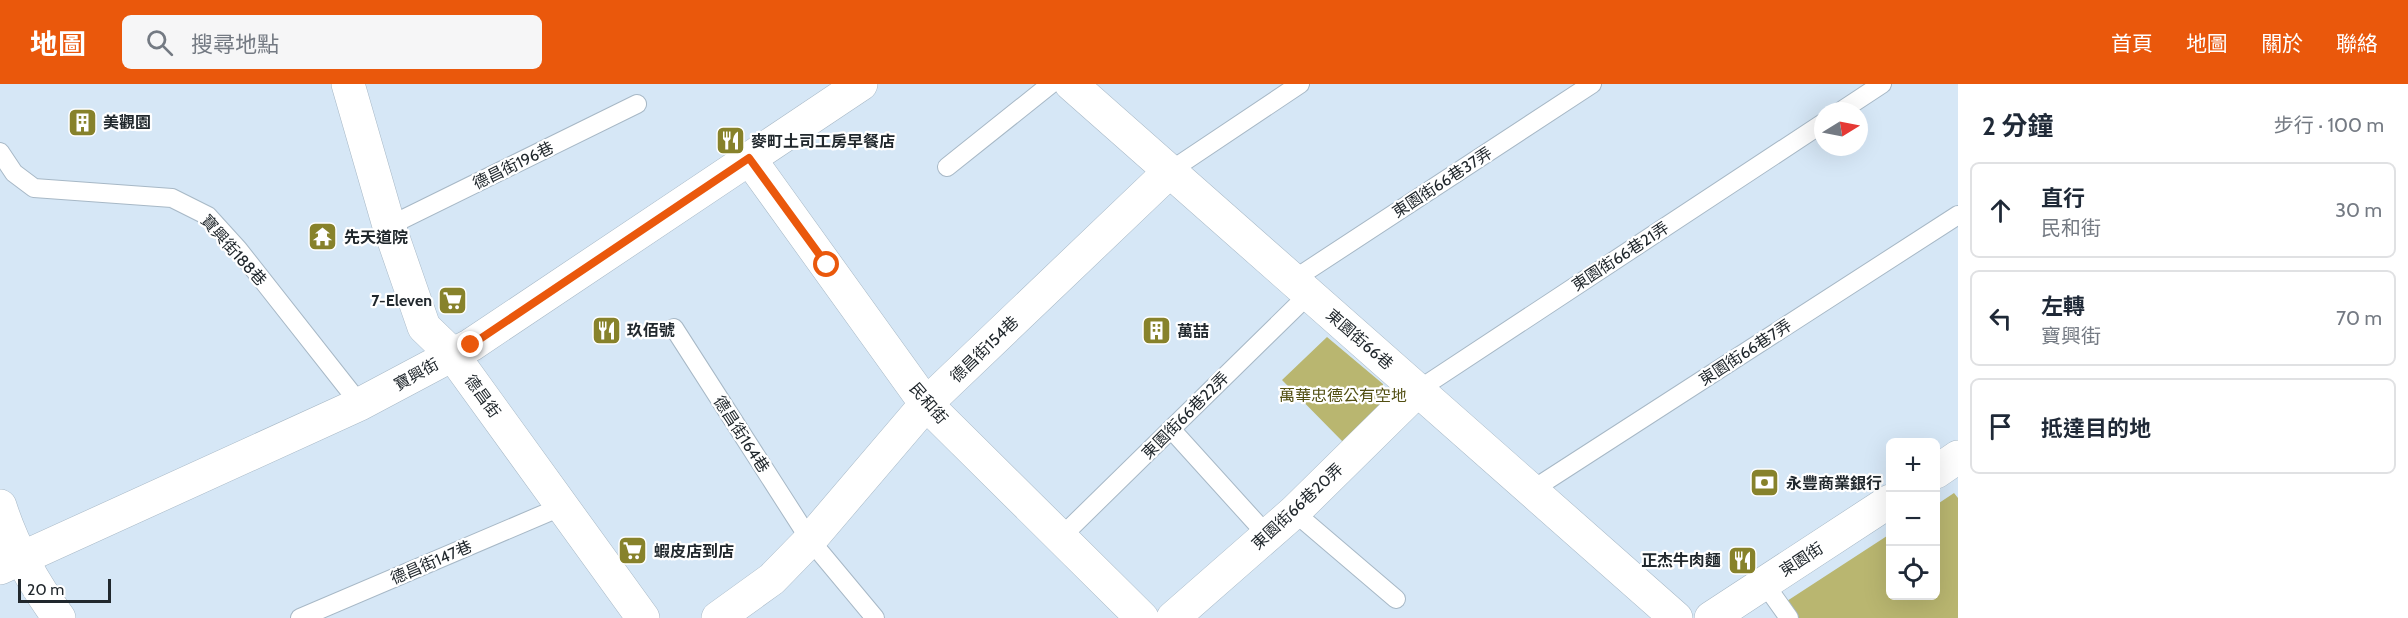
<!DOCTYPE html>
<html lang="zh-TW">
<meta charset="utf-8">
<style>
body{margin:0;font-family:Cabin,"Noto Sans TC",sans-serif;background:#f6f6f7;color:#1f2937}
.controls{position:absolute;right:18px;bottom:18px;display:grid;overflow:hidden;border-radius:9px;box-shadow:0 6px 24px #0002}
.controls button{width:54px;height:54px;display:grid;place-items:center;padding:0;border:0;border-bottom:2px solid #e0e1e3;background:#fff;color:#1f2937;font:30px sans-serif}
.compass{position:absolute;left:1814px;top:18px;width:54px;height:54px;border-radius:50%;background:#fff;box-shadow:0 6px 24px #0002;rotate:80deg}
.scale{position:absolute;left:18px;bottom:15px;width:93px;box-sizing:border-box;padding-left:6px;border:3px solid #21282d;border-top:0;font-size:16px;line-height:21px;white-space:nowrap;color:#21282d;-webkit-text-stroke:4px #fff;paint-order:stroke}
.stop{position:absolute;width:18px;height:18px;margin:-14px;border:4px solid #ea580c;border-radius:50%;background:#fff}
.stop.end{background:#ea580c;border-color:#fff;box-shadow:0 2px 6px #0008}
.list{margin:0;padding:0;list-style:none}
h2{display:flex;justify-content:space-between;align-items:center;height:78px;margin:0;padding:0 24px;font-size:26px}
h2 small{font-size:20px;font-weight:400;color:#747a83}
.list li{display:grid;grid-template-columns:39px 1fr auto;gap:18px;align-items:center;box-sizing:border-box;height:96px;margin:0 12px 12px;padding:0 12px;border:2px solid #e0e1e3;border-radius:9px}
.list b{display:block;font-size:22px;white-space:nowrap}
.list p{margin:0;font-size:20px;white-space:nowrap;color:#747a83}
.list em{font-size:20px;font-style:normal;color:#747a83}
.icon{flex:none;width:33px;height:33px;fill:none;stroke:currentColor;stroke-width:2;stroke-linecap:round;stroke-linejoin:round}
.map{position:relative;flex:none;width:1958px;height:534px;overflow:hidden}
header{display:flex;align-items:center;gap:36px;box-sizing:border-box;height:84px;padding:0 30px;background:#ea580c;color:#fff}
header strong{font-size:28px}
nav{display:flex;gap:33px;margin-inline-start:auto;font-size:21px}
.search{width:420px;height:54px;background:#f6f6f7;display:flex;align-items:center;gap:15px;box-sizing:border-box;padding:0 21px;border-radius:9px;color:#747a83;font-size:22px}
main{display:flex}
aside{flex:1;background:#fff}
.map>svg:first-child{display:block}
</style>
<header>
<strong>地圖</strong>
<div class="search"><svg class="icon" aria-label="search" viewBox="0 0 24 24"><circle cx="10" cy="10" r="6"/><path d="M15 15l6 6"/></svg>搜尋地點</div>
<nav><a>首頁</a><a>地圖</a><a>關於</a><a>聯絡</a></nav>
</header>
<main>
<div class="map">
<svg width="1958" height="534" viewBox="0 0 1958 534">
<rect width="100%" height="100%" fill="#d6e7f6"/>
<path fill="#b9b670" d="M1327,253L1383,300V321L1343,358L1282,296Z
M1954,409L1958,414V534H1799L1787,517L1890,450V512H1936V421Z"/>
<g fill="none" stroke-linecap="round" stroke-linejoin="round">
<defs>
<path id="service" d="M1841,27L1882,0
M0,68L14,89L34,104L172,114L208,132L238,165L360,320
M947,83L1051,0
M1170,87L1300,0
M389,142L637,20
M1293,196L1592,0
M674,244L810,456L875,534
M1418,306L1823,39
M1171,345L1267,451
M1532,406L1958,131
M1294,428L1396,515
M1061,453L1309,210
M1764,499L1789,534
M300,534L563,422"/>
<path id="minor" d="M348,0L389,142L424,243L452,270L643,534
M1071,0L1676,534
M749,74L926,320L1142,534
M0,422C13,463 34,500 59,534
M718,534L772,495L810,456L926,320L1170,87
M1173,534L1294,428L1418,306"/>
<path id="tertiary" d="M1936,388L1958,373
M0,484L360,320L471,261L861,0
M1711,534L1890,417"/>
</defs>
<use href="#service" stroke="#a7b8c6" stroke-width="20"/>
<use href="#minor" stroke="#a7b8c6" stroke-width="34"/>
<use href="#tertiary" stroke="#a7b8c6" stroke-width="34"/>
<use href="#service" stroke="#fff" stroke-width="18"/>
<use href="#minor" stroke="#fff" stroke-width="33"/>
<use href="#tertiary" stroke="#fff" stroke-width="33"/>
</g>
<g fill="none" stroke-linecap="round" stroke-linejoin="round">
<path stroke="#ea580c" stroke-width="8" d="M471,261L749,74L827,181"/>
</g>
<defs>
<symbol id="building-square" viewBox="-11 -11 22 22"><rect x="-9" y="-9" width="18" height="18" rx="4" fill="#87822b" stroke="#fff"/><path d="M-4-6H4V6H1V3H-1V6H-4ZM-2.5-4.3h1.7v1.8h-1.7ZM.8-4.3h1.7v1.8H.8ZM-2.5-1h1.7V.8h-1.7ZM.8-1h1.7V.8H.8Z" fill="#fff"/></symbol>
<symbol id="restaurant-square" viewBox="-11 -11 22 22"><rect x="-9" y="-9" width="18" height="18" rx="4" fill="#87822b" stroke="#fff"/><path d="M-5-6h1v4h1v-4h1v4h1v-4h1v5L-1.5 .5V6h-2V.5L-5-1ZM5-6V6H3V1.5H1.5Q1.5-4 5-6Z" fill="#fff"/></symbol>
<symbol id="temple-square" viewBox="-11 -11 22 22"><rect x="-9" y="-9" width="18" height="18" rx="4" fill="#87822b" stroke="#fff"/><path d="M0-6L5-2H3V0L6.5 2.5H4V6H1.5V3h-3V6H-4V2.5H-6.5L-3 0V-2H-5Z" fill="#fff"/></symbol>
<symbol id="supermarket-square" viewBox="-11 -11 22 22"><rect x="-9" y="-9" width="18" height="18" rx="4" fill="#87822b" stroke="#fff"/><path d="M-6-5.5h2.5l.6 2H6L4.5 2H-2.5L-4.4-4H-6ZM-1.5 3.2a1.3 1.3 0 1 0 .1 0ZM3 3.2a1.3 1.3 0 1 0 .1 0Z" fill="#fff"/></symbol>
<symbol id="bank-square" viewBox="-11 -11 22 22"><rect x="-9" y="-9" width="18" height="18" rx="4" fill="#87822b" stroke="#fff"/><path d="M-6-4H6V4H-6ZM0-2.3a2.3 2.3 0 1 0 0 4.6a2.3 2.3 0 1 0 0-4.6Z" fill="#fff"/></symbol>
</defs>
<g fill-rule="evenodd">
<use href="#building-square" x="66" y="22" width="33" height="33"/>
<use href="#restaurant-square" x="714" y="40" width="33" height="33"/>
<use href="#temple-square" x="306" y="136" width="33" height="33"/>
<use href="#supermarket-square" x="436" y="200" width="33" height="33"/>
<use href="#restaurant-square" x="590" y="230" width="33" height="33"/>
<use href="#building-square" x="1140" y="230" width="33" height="33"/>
<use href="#bank-square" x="1748" y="382" width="33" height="33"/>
<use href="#supermarket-square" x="616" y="450" width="33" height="33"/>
<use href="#restaurant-square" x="1726" y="460" width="33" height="33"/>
</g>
<g text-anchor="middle" stroke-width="4.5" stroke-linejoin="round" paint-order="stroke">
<g font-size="16" font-weight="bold" fill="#21282d" stroke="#fff" text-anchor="start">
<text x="103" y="44">美觀園</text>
<text x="751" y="63">麥町土司工房早餐店</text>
<text x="344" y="159">先天道院</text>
<text x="432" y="222" text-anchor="end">7-Eleven</text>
<text x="627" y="252">玖佰號</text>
<text x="1177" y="253">萬喆</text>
<text x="1786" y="405">永豐商業銀行</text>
<text x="654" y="473">蝦皮店到店</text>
<text x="1721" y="482" text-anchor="end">正杰牛肉麵</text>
</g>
<g font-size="16" fill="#21282d" stroke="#fff">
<text transform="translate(513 81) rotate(-26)" y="6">德昌街196巷</text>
<text transform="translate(1442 98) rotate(-33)" y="6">東園街66巷37弄</text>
<text transform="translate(234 166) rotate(48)" y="6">寶興街188巷</text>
<text transform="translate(1620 172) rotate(-33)" y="6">東園街66巷21弄</text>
<text transform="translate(1360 255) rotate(41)" y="6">東園街66巷</text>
<text transform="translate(984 265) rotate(-44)" y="6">德昌街154巷</text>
<text transform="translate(1745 268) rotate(-33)" y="6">東園街66巷7弄</text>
<text transform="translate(416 290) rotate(-29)" y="6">寶興街</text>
<text transform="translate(483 312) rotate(54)" y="6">德昌街</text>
<text transform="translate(929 319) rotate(49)" y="6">民和街</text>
<text transform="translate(1185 331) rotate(-45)" y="6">東園街66巷22弄</text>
<text transform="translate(742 350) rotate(57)" y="6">德昌街164巷</text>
<text transform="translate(1297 422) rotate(-43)" y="6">東園街66巷20弄</text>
<text transform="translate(1801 475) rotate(-33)" y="6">東園街</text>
<text transform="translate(431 478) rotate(-23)" y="6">德昌街147巷</text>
</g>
<g font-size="16" fill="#524f12" stroke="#fff">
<text x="1343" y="317">萬華忠德公有空地</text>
</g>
</g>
</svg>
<div class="controls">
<button>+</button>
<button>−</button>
<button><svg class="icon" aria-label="locate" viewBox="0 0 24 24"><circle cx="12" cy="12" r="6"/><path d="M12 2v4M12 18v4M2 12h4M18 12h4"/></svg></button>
</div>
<svg class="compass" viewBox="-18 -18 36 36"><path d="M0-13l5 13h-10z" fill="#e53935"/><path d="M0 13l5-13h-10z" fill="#747a83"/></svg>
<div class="scale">20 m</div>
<div class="stop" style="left:827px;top:181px"></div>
<div class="stop end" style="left:471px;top:261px"></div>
</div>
<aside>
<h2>2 分鐘<small>步行 · 100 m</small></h2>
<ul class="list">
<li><svg class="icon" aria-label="ahead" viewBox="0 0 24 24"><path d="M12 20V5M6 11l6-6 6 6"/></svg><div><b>直行</b><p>民和街</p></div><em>30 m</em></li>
<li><svg class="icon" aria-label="left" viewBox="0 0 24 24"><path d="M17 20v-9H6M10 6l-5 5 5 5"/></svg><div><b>左轉</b><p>寶興街</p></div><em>70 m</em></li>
<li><svg class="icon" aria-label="arrive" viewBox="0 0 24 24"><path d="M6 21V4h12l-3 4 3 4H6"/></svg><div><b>抵達目的地</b></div></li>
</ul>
</aside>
</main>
